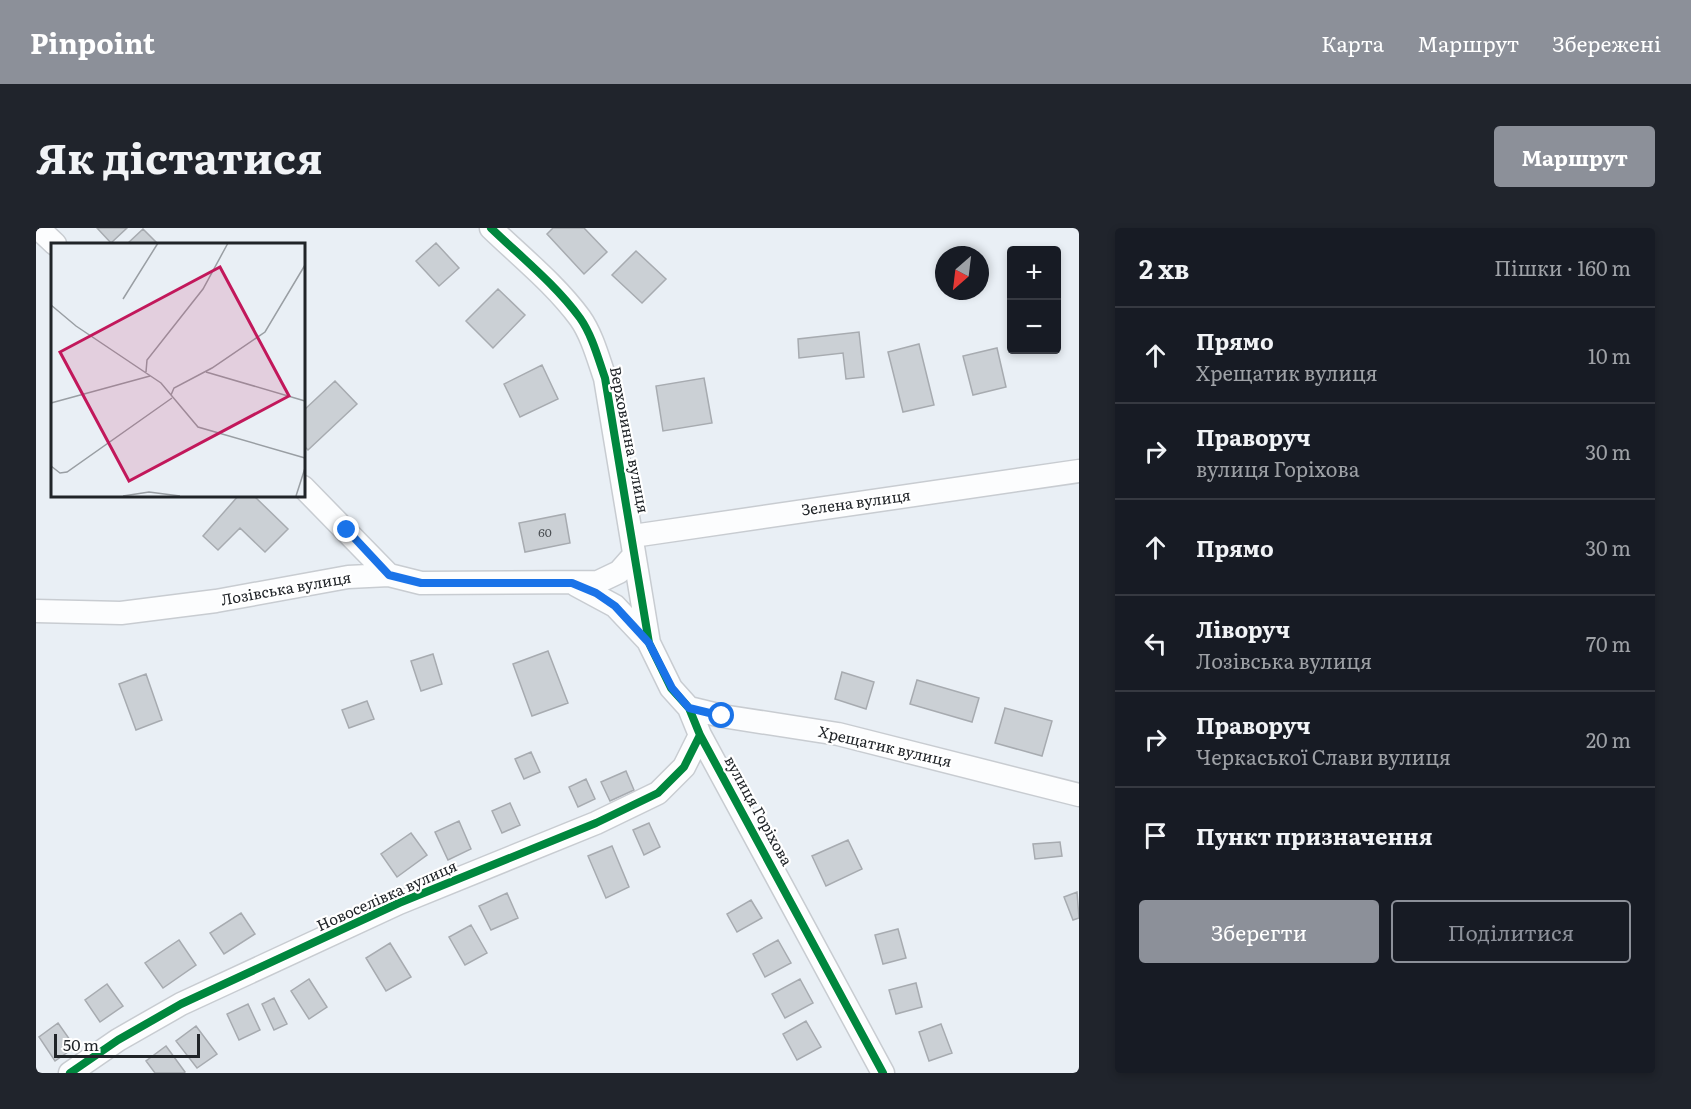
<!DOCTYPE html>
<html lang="uk">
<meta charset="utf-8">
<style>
body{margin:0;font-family:Literata,serif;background:#20242c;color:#f1f3f6}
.controls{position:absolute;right:18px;top:18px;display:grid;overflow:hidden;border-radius:6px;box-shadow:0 3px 9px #0003}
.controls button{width:54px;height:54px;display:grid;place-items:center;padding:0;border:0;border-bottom:2px solid #363941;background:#171b24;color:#f1f3f6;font:30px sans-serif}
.compass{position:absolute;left:899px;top:18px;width:54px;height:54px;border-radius:50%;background:#171b24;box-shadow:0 3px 9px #0003;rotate:208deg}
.scale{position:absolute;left:18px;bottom:15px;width:146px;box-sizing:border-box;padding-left:6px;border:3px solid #202428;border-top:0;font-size:16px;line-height:21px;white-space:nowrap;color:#202428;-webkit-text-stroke:4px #fff;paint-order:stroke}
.stop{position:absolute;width:18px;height:18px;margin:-14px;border:4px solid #1a73e8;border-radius:50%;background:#fff}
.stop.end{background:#1a73e8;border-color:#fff;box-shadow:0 2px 6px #0008}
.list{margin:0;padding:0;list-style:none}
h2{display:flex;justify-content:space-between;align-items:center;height:78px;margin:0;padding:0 24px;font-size:26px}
h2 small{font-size:20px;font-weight:400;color:#9ea1a6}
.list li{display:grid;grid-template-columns:39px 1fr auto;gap:18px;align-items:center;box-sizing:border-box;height:96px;padding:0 24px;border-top:2px solid #363941}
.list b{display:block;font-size:22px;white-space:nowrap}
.list p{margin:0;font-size:20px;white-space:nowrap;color:#9ea1a6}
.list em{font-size:20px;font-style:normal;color:#9ea1a6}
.actions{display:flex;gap:12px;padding:18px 24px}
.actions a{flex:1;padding:14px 0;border:2px solid #8c9099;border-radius:6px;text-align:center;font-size:21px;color:#8c9099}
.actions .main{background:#8c9099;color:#fff}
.icon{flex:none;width:33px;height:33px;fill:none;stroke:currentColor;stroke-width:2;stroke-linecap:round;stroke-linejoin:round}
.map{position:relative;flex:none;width:1043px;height:845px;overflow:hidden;border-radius:6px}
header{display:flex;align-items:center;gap:36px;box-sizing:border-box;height:84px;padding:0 30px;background:#8c9099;color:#fff}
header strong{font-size:28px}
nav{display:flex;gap:33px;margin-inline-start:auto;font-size:21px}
.intro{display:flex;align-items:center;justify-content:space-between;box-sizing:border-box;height:144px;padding:0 36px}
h1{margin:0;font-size:42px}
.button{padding:15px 27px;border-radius:6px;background:#8c9099;color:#fff;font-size:21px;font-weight:700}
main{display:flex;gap:36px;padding:0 36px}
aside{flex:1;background:#171b24;border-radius:6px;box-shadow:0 3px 9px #0003}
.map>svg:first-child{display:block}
</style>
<header>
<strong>Pinpoint</strong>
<nav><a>Карта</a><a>Маршрут</a><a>Збережені</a></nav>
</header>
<div class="intro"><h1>Як дістатися</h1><a class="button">Маршрут</a></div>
<main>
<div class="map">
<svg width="1043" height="845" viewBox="0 0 1043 845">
<rect width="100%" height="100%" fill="#e9eff5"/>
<path fill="#cbd0d5" stroke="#a7abb0" stroke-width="1.5" d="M61,0H91L75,15Z
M517,0H548L571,24L548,46L511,6Z
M107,1L122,16H91Z
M400,15L423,40L403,58L380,33Z
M600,23L630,51L606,75L576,47Z
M462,61L489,87L457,120L430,93Z
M823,104L828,149L810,151L807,125L763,130L762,111Z
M883,116L898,177L867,184L852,124Z
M961,120L970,159L937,167L927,128Z
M506,137L522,171L484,189L468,156Z
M668,150L676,195L627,203L620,158Z
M299,153L321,176L272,222L267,217V183Z
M203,267H217L252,301L229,324L204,300L182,322L167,308Z
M529,286L534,315L489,324L483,295Z
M512,423L532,475L496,488L477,436Z
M397,426L406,456L385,463L375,433Z
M806,444L838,454L830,481L799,471Z
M110,446L126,492L100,502L83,456Z
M881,452L943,470L936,494L874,476Z
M331,473L338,491L313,500L306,482Z
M969,480L1016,493L1006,528L959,515Z
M495,524L504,544L488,551L479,531Z
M590,543L598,562L574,573L565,554Z
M550,551L559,571L542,579L533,559Z
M474,575L484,597L466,605L456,583Z
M423,593L435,621L412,632L399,604Z
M613,595L624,619L608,627L597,602Z
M375,605L391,627L361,649L345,626Z
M812,612L826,641L790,658L776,628Z
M1024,614L1026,628L999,631L997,616Z
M576,618L593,659L570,670L552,628Z
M1041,664L1043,690L1037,692L1028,669Z
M471,665L482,690L455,702L443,678Z
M715,672L726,690L701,704L691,686Z
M205,685L219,706L188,726L174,705Z
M435,697L451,725L429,737L413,709Z
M862,701L870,730L847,736L839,707Z
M143,712L160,737L127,760L109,735Z
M742,712L755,735L729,749L717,726Z
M354,715L375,749L350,763L330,730Z
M273,751L291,779L273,791L255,763Z
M764,751L777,775L749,790L736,766Z
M880,755L886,779L860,786L853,762Z
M71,756L87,778L64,794L49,772Z
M238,770L251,796L238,802L226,776Z
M212,776L224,802L203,812L191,786Z
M770,793L785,819L761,832L747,806Z
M22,795L39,819L19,833L3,809Z
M905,796L916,825L893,833L883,804Z
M160,798L181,826L161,840L140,813Z
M130,818L149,844L148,845H119L110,833Z"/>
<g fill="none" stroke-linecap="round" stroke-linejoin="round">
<defs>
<path id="street" d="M2,0L19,16
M455,0C485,29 519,56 544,90C556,107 562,130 569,150L613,415L635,460L653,480L664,507L847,845
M267,259L353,347
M597,308L1043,243
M540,357L579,378L612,413
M0,383L85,385L180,373L312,349L353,347L385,355L562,354L583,344L598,327
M653,480L686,488L802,506L1043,567
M34,845L82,812L145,776L363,675L560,595L622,565L648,539L664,507"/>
</defs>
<use href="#street" stroke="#c8ccd1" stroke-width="25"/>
<use href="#street" stroke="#fcfdfe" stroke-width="22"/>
<defs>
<path id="cycleway" d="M455,0C485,29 519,56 544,90C556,107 562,130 569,150L613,415L635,460L653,480L664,507L847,845
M34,845L82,812L145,776L363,675L560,595L622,565L648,539L664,507"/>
</defs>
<use href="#cycleway" stroke="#fff" stroke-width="11"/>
<use href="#cycleway" stroke="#00873e" stroke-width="8"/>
</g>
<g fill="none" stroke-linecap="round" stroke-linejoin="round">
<path stroke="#1a73e8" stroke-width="8" d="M311,302L353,347L385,355H536L560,365L579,378L613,415L636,460L653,480L686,488"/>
</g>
<g text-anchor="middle" stroke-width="4.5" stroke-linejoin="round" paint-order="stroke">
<g font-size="12" fill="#4b4f53">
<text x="509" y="309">60</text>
</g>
<g font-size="15" fill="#202428" stroke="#fff">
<text transform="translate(593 212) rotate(79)" y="5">Верховинна вулиця</text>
<text transform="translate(820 275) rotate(-8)" y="5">Зелена вулиця</text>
<text transform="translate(250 361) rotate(-10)" y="5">Лозівська вулиця</text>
<text transform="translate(849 519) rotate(13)" y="5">Хрещатик вулиця</text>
<text transform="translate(722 583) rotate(61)" y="5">вулиця Горіхова</text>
<text transform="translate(351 668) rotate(-24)" y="5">Новоселівка вулиця</text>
</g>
</g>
<g transform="translate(15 15)">
<rect width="254" height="254" fill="#e9eff5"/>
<path fill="none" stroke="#999ea3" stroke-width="1.5" d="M72,56L107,0M0,62L25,83L110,140L147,184L254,215M95,129L96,117L152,46L177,0M155,129L254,158M120,152L123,145L161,125L214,89L254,22M0,160L99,133M0,223L9,230L16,229L121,155M72,253L98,249L129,253M245,253L254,225"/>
<path fill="#c2185b" fill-opacity="0.15" stroke="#c2185b" stroke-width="3" d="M169,24L238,153L78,238L9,109Z"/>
<rect width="254" height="254" fill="none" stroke="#202428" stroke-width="3"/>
</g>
</svg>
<div class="controls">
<button>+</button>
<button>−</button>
</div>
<svg class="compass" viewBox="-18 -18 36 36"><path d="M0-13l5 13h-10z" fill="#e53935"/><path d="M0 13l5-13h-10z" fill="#9ea1a6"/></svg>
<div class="scale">50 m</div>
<div class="stop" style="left:686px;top:488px"></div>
<div class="stop end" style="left:311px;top:302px"></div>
</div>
<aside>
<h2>2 хв<small>Пішки · 160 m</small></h2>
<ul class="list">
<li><svg class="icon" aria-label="ahead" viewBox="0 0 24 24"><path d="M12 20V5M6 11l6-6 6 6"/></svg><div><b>Прямо</b><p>Хрещатик вулиця</p></div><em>10 m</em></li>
<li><svg class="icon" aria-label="right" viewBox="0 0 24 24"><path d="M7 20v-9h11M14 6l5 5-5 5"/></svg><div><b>Праворуч</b><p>вулиця Горіхова</p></div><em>30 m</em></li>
<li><svg class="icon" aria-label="ahead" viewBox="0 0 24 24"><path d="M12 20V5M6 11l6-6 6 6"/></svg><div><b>Прямо</b></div><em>30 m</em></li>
<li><svg class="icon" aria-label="left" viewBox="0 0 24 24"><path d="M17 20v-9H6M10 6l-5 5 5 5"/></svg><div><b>Ліворуч</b><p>Лозівська вулиця</p></div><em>70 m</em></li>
<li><svg class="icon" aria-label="right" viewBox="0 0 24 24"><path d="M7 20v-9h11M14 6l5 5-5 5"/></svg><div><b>Праворуч</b><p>Черкаської Слави вулиця</p></div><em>20 m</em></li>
<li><svg class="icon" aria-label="arrive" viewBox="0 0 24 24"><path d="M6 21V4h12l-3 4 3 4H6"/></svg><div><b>Пункт призначення</b></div></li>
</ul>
<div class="actions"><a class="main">Зберегти</a><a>Поділитися</a></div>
</aside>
</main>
